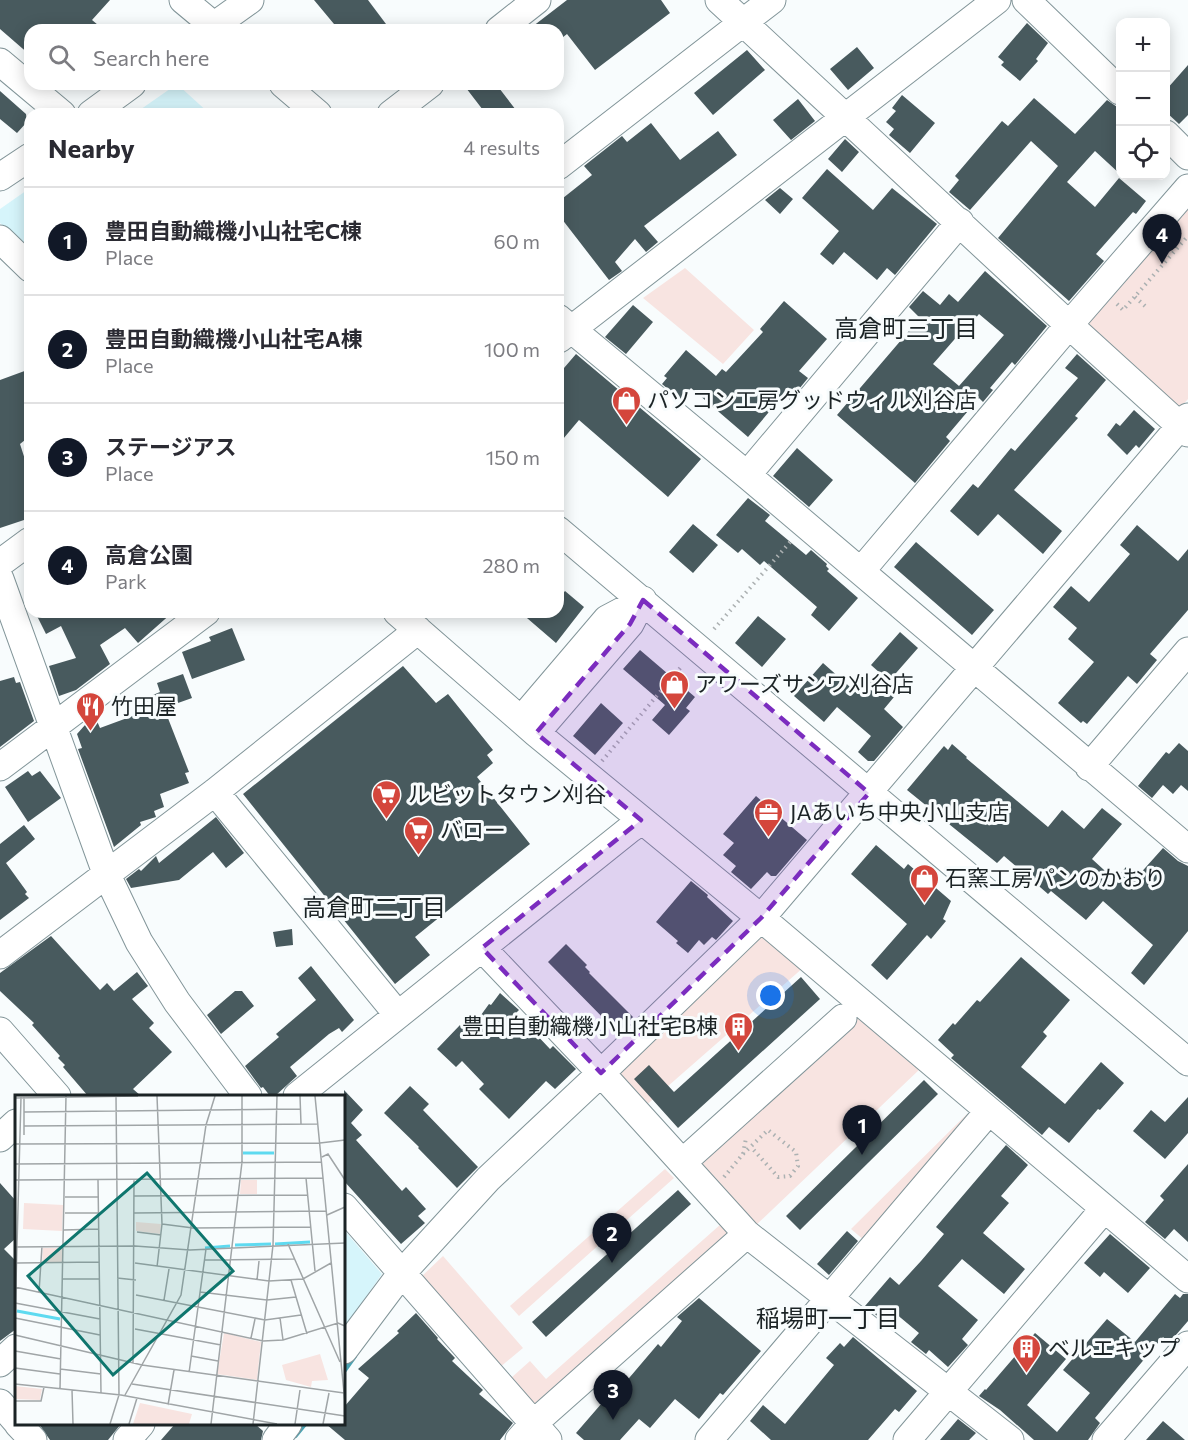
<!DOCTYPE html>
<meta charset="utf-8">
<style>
body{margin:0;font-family:Commissioner,"Noto Sans JP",sans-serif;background:#f2f2f3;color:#2b2b33}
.controls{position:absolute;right:18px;top:18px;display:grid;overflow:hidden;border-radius:12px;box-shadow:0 3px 15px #0003}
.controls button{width:54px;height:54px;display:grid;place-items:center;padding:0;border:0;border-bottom:2px solid #e1e1e2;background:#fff;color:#2b2b33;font:30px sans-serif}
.you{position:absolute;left:771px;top:996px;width:21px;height:21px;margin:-15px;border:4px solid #fff;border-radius:50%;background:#1a73e8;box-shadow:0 0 0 9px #1a73e833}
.badge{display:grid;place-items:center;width:39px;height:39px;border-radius:50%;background:#111827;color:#fff;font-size:20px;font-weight:700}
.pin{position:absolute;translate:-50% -50px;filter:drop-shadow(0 2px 3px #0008)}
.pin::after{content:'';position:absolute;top:32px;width:21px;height:18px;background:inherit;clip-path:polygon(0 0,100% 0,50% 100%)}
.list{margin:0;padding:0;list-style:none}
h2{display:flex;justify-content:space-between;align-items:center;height:78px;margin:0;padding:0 24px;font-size:26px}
h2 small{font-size:20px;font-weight:400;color:#7c7c81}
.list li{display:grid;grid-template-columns:39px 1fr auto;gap:18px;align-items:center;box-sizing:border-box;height:108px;padding:0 24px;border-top:2px solid #e1e1e2}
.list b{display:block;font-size:22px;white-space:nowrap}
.list p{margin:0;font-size:20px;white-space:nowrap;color:#7c7c81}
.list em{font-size:20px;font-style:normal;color:#7c7c81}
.icon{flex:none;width:33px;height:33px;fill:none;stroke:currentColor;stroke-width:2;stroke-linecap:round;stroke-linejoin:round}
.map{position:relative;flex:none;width:1188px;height:1440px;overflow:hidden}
.search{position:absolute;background:#fff;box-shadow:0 3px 15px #0003;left:24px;top:24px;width:540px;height:66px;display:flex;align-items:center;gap:15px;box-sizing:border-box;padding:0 21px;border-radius:18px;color:#7c7c81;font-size:22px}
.panel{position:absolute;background:#fff;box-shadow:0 3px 15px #0003;left:24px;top:108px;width:540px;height:510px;border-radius:18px}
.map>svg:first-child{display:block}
</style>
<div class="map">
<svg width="1188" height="1440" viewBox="0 0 1188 1440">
<rect width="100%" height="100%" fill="#f8fcfd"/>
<path fill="#d6f5fb" d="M177,84L210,114H134Z
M30,188V252L0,223V209Z
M344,1230L382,1274L344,1328Z"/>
<path fill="#f8e4e1" d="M1188,205V399L1179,409L1084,324Z
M685,268L754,330L723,364L643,298Z
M769,937L804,967L643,1108L619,1081V1072L759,938Z
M858,1013L921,1068L753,1228L694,1162Z
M967,1114L972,1118L865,1241L851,1229Z
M665,1169L674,1178L519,1316L510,1306Z
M721,1224L731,1234L536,1407L511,1378L530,1361L546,1379Z
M443,1256L523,1348L499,1368L421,1277Z"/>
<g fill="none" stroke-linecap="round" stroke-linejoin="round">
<path stroke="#4aa3b3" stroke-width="6" d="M344,1370L354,1356
M295,1435L304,1424"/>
</g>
<path fill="#485a5e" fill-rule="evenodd" d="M0,0H110L92,20L104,30H30V55L0,29Z
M314,0H368L386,24L378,30H339Z
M567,0H661L670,13L595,70L567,34L558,41V30H528Z
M1027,23L1048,43L1036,59L1038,61L1020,81L1001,65L1004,62L998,57Z
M857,47L874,68L848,90L830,69Z
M747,50L765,70L713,115L694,93Z
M1188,65V115L1179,124L1166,112V90Z
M463,84H496L519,114H486Z
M0,91L26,114L27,122L17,133L0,119Z
M902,95L935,123L910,153L889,135L894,129L886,122L896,111L892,108Z
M1034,98L1075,134L1107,100L1120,109V174L1095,151L1067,182L1095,207L1119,178L1146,201L1136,214L1133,212L1096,254L1104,261L1069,301L998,238L1058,166L1031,141L970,210L949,192L959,180L955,176L1002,121L1008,126Z
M798,99L815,121L791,140L773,120Z
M651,123L680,160L718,131L737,155L644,226L658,242L646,252L635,239L615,262L622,271L609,280L558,214V202L592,175L584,166L622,136L627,142Z
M845,139L859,152L842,172L828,159Z
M827,169L873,210L892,188L937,224L895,275L887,268L877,280L844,252L833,265L820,254L839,231L802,198Z
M780,188L793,199L780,214L765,200Z
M985,271L1047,326L1015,365L1012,362L990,388L993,390L983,402L979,398L946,437L950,441L915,483L837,415L920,318L909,307L923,291L940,305L949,294L958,302ZM979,314L1004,335L959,386L933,364L967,325L969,326Z
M784,301L827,339L799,371L808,378L790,400L784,394L748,437L691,388L681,400L662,384L667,378L664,376L686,350L716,376L722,369L726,372L763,332L760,329Z
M633,305L653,322L626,354L605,337Z
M576,354L701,459L668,497L579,420L558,445V375Z
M1077,354L1106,380L1075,416L1078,418L1014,490L1062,531L1043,554L998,514L978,536L950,511L973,484L978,488L1011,448L1015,451L1078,378L1065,368Z
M30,369V436L20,444L30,475V518L0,528V380Z
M1134,410L1155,429L1139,448L1136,445L1127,455L1107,435L1116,423L1120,426Z
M797,448L833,480L809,507L773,476Z
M748,498L770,515L765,521L806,555L811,550L827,564L826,566L829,569L827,571L858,598L829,631L811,615L817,607L764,561L760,565L742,549L738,553L716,535Z
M693,524L718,545L693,573L669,552Z
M1137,525L1178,561L1188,549V610L1150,654L1157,660L1137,684L1128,676L1087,724L1083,721L1081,723L1058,703L1094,662L1068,639L1077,628L1053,607L1071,586L1089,602L1130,554L1120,545Z
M916,542L994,610L972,635L894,567Z
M565,591L584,607L556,643L520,612H558V599Z
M35,612H173L138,643L125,628L100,645L110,664L76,690L59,696L49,666L76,658L61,626L46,634Z
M758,616L786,639L762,667L735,643Z
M232,628L245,660L192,679L182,652L211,641L209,637Z
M900,632L918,648L889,681L871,665Z
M640,650L695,697L686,708L690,711L669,735L652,720L665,705L623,669Z
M823,663L858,694L872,678L894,697L884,709L903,727L874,761H868L858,752L871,736L837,707L824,722L794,696Z
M403,666L436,703L448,694L493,750L487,755L493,763L477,777L530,844L415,937L430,955L395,984L243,794Z
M183,674L192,698L164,708L189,772L185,773L189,783L160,794L164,807L154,811L156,817L140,822L141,825L114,847L78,749L82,748L77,734L85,725L97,721L100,728L138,714L134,703L160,692L157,683Z
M14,677L16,683L20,682L34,721L0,747V681Z
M601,703L623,723L595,755L573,736Z
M1179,743L1188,751V791L1181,785L1173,794L1163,785L1152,798L1138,786L1166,752L1169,754Z
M952,744L967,757L966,758L1048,827L1062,810L1084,829L1102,808L1122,824L1092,859L1115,880L1126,867L1137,877L1163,848L1178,861L1188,866V931L1144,985L1131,973L1153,945L1103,901L1086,920L1051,891L1048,894L1004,856L997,863L907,790L944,746L948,750Z
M28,771L32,776L40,771L61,798L28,822L5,787Z
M756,796L807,840L776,876H771L767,872L751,889L731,872L736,866L723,855L734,843L723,834Z
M216,817L244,853L226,868L213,852L179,880L131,888L126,879L139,869L141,871L156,856L159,863Z
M24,825L35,839L6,863L27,892L25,894L29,898L0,920V844Z
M876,845L904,869L908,864L951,901L943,919L946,921L931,939L927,935L887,980L871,965L907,924L851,874Z
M691,881L708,895L707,897L733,921L716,940L712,937L704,945L699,940L688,953L676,943L678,941L656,922Z
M292,929L293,945L276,947L273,932Z
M51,936L100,990L107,983L114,991L137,972L148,986L132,999L154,1023L149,1028L172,1052L133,1089L141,1096H88L63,1067L65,1065L58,1058L60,1056L32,1025L34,1023L0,991V973Z
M566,944L587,965L585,967L590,972L589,973L633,1017L618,1033L548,962Z
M1021,957L1070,1000L1043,1032L1047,1036L1021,1067L1065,1104L1101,1062L1124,1083L1100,1110L1098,1109L1069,1143L1049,1127L1042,1135L951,1058L954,1055L938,1040L953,1023L955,1025L977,1000L980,1002Z
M311,966L354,1020L342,1032L339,1028L329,1034L290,1067L297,1076L275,1096H270L263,1087L261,1088L245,1066L279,1037L276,1034L316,1000L298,978Z
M801,977L820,999L678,1128L634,1079L649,1065L674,1092Z
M235,991H242L254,1006L221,1034L207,1015Z
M500,993L519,1010L516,1013L550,1049L553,1046L576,1069L555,1089L546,1081L509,1119L479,1089L484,1084L462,1061L456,1067L437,1049L460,1025L468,1033L489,1004L491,1005Z
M924,1080L938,1094L800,1230L786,1216Z
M410,1086L429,1104L423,1110L478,1167L457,1188L418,1148L419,1147L384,1113Z
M344,1090L363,1110L351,1123L362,1135L356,1140L402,1191L406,1187L426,1209L418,1216L425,1223L401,1244L344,1181Z
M1188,1097V1133L1165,1159L1133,1131L1151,1110L1165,1122Z
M1006,1145L1028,1165L1001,1196L1009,1203L983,1233L1025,1269L1004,1294L962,1259L938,1286L978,1320L962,1339L968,1345L948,1367L929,1350L926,1354L911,1342L919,1333L895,1313L886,1323L865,1306L890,1277L899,1285L921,1261L944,1234L936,1227Z
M1188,1164V1242L1174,1229L1165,1239L1145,1222L1164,1200L1160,1196Z
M0,1183L16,1201V1238L4,1249L16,1261V1329L0,1341Z
M678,1190L691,1204L546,1337L532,1322Z
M847,1231L858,1241L829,1275L817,1264Z
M1110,1234L1150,1268L1128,1293L1104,1272L1100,1277L1084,1263Z
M1175,1294L1180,1298L1183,1294H1188V1321L1169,1343L1163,1337L1120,1388L1095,1418L1100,1423L1088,1440H1034L1000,1410L979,1396L985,1389L986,1390L1035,1333L1066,1359L1027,1405L1057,1432L1090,1393L1063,1370L1107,1319L1135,1342Z
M699,1298L761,1351L723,1395L720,1393L699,1419L675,1399L650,1428L639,1419L620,1440H584L576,1433L621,1381L624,1384L658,1344L661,1347L682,1321L677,1317Z
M416,1313L438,1338L437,1339L455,1358L452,1361L483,1390L479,1394L513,1423L500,1440H345L326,1424H344V1407L369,1378L358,1369L399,1333L397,1331Z
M853,1337L917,1391L899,1412L895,1409L868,1440H771L750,1421L763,1405L785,1424L834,1365L826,1358L840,1343L844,1347Z
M958,1419L976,1433L969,1440H940Z
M1163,1421L1185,1440H1146Z
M39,1424H121L108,1440H50Z
M175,1424H255L263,1431L261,1440H161Z"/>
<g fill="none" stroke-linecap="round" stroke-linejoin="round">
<defs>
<path id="minor" d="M183,0L219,30
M719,0L1069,325L1188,433
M1026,0L1120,91
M208,30L250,0
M499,30L537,0
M0,62L62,114
M283,84L318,114
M91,114L132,84
M391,114L430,84
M1166,134L1188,156
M558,166L772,0
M0,177L30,157
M0,239L30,268
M558,318L747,475L1188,849
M559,339L997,0
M747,475L960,222
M558,530L1188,1062
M0,563L30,541
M861,571L1069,325L1188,188
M0,579L106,873L139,942L177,1002L248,1096
M397,612L536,733L761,918L1188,1279
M521,720L607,619L643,600
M536,733L630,624L642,601
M0,767L206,612
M1089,767L1188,651
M215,792L398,1015
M482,948L601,1073L747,1234L1010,1440
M0,955L215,792L418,630
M0,1031L57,1096
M297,1096L630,829L642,821
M0,1138L16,1123
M683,1162L843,1018
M344,1207L548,1440
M344,1350L401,1274L488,1179L601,1073L761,918L1188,417
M0,1363L16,1348
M0,1403L16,1421
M18,1424L33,1440
M127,1440L141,1424
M276,1440L288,1424
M519,1440L533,1424L747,1234
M709,1440L989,1111
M907,1440L1104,1209
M1106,1440L1188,1345"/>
</defs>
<use href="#minor" stroke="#829599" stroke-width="29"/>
<path stroke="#acb1b2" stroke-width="4" stroke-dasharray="1.5 4.5" stroke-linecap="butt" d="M1135,297L1146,307
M1117,304L1123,310L1188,236
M714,629L791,541
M602,761L681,667
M743,1154L768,1130L796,1152L798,1166L790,1176L778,1177L751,1147
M724,1177L743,1154L746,1138"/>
<use href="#minor" stroke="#fff" stroke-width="27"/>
</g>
<path fill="#7b2cbf" fill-opacity="0.2" stroke="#7b2cbf" stroke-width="4.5" stroke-dasharray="12 8" stroke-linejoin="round" d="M643,600L869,793L761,918L601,1073L482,948L641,820L536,733L630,624Z"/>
<defs>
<symbol id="shop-pin" viewBox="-11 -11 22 30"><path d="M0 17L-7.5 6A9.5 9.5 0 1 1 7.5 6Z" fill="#d4463c" stroke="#f8fcfd"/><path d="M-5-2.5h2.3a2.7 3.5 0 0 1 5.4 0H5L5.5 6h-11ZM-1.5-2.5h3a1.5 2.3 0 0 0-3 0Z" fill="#fff"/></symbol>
<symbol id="restaurant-pin" viewBox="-11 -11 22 30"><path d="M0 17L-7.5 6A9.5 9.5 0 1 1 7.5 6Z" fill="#d4463c" stroke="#f8fcfd"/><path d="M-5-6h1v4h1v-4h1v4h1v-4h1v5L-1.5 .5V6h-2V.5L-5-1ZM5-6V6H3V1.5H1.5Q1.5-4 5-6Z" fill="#fff"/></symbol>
<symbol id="supermarket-pin" viewBox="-11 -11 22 30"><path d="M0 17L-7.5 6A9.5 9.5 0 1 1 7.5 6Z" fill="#d4463c" stroke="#f8fcfd"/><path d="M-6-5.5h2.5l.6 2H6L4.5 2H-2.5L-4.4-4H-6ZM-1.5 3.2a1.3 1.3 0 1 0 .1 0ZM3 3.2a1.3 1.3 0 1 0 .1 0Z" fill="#fff"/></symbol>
<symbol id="office-pin" viewBox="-11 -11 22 30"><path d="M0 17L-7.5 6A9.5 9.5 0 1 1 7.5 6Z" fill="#d4463c" stroke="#f8fcfd"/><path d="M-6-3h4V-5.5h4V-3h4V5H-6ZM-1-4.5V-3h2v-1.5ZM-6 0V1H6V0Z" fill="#fff"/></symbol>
<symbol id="building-pin" viewBox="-11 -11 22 30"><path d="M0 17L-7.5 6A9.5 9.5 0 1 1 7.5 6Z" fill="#d4463c" stroke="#f8fcfd"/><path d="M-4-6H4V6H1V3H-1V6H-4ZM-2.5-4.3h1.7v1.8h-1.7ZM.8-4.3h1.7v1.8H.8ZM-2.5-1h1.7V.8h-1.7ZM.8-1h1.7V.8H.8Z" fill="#fff"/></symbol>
</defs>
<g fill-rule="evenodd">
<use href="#shop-pin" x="610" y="384" width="33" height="45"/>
<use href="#shop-pin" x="658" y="668" width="33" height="45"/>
<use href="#restaurant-pin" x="74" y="690" width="33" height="45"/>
<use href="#supermarket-pin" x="370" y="778" width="33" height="45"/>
<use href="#office-pin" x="752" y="796" width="33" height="45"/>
<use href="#supermarket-pin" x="402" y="814" width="33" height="45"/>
<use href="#shop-pin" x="908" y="862" width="33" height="45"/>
<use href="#building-pin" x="722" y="1010" width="33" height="45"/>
<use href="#building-pin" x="1010" y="1332" width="33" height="45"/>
</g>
<g text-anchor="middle" stroke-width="6" stroke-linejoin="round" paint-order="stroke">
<g font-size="22" fill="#1b2325" stroke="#f8fcfd" text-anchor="start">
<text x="647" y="408">パソコン工房グッドウィル刈谷店</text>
<text x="695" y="692">アワーズサンワ刈谷店</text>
<text x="111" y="714">竹田屋</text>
<text x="408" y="802">ルビットタウン刈谷</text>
<text x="790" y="820">JAあいち中央小山支店</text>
<text x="440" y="838">バロー</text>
<text x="945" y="886">石窯工房パンのかおり</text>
<text x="718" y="1034" text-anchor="end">豊田自動織機小山社宅B棟</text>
<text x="1048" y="1356">ベルエキップ</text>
</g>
<g font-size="24" fill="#1b2325" stroke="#f8fcfd">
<text x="906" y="337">高倉町三丁目</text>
<text x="374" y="916">高倉町二丁目</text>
<text x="828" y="1327">稲場町一丁目</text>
</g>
</g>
<g transform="translate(15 1095)">
<rect width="330" height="330" fill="#f8fcfd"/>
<path d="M226,85H242V99H225ZM9,108L48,110L47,136L8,134ZM121,127L146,129L145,139L121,136ZM28,153H47V167H27ZM209,238L246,247L242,285L202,279ZM305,259L313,285L297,286L296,292L271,285L267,270ZM0,291L27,294L25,305L0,304ZM125,308L177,319L174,329H118Z" fill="#f8e4e1"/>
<path fill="none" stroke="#5edaf0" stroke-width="3" d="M228,58H259M260,149L295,147M220,150L256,149M190,153L215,151M2,216L45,224"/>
<path fill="none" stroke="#a0a5a7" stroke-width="1.5" d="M142,1L147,129L142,172M285,1L286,29M300,1L330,308M0,3L123,1M9,17L286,14M9,31L302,29M9,40V2M0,49L305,48L330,45M307,62L313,59L330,85M0,69L306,67M291,83L300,176M0,85L308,83M83,85L86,298M119,101L293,100M50,102H83M50,118H83M119,118L311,116M312,120L330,112M147,129L178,133L296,132M49,135L84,134M122,137L146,140M273,149L325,267M0,152L120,151L175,155L330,148M189,165L279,164M2,168L84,167M120,168L254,186L288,184L316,168M102,183L121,185M48,184H84M242,185L244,166M276,185L292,239M0,192L248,246L268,245L323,228L330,231M24,197L27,151M185,197L252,205L281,202M121,200L250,225L286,220M149,205L154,174M0,208L85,224M0,223L85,240M265,223L268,245M0,225L6,2M120,234L206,250M0,240L127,270L329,298M236,243L240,224M0,256L46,264M176,261L203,266M118,268L119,85M0,273L45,279M45,274L86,279M174,278L191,154M0,289L106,300L262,329M117,289L330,321M45,294L51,1M57,295L58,329M110,300L166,200L191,30L200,1M0,306H26L29,292M153,310L159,275M95,329L104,300L101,1M114,329L122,303M196,329L227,67V1M238,329L258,150L262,1M280,329L285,295M308,329L314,298"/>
<path fill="#0f766e" fill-opacity="0.15" stroke="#0f766e" stroke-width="3" d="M132,78L218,176L98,280L13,181Z"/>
<rect width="330" height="330" fill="none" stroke="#1b2325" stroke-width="3"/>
</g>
</svg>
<div class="controls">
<button>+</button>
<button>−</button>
<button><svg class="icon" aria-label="locate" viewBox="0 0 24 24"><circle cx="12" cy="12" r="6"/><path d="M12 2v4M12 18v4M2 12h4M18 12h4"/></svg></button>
</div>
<div class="you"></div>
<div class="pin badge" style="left:862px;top:1155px">1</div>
<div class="pin badge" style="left:612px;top:1263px">2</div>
<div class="pin badge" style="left:613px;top:1420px">3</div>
<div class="pin badge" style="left:1162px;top:264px">4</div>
<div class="search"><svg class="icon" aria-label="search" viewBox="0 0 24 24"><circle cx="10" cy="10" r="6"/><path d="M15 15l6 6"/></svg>Search here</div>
<section class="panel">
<h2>Nearby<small>4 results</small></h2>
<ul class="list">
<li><span class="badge">1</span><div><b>豊田自動織機小山社宅C棟</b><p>Place</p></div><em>60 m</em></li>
<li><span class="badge">2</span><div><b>豊田自動織機小山社宅A棟</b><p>Place</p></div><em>100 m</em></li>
<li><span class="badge">3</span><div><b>ステージアス</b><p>Place</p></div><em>150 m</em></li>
<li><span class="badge">4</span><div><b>高倉公園</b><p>Park</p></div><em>280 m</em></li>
</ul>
</section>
</div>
